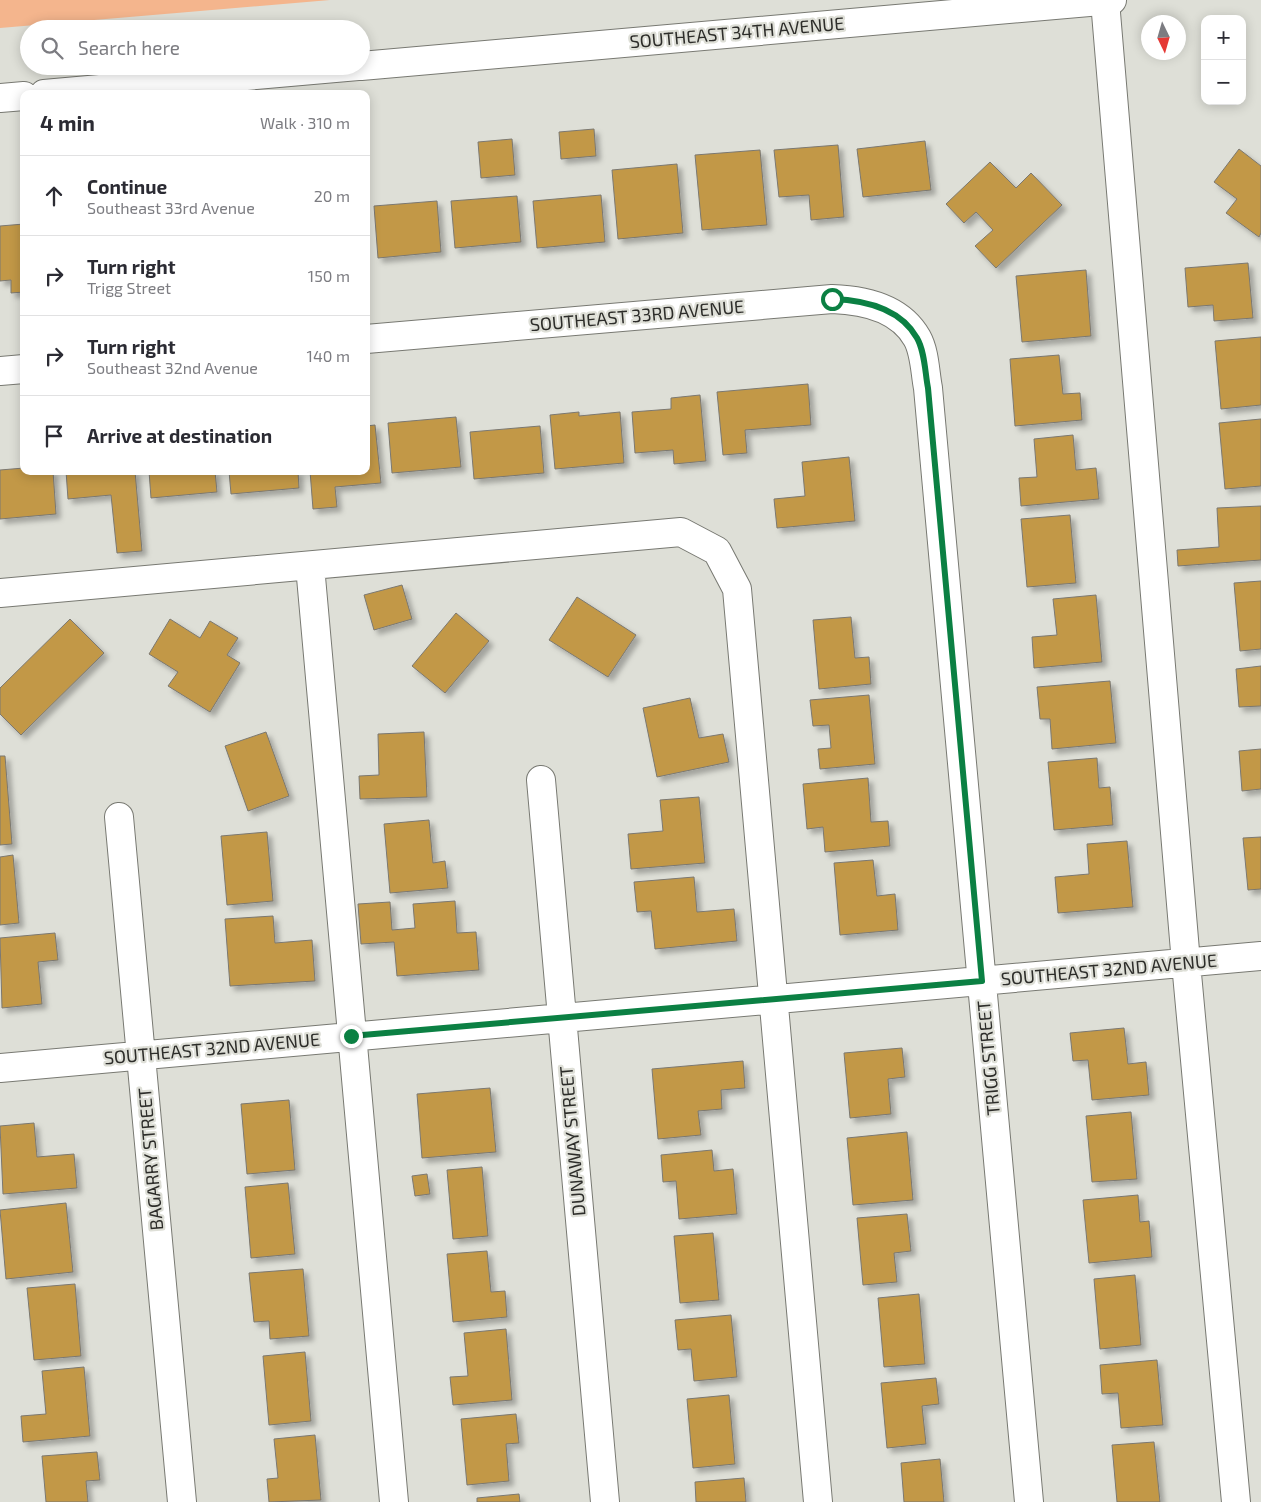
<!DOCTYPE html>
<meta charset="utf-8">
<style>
body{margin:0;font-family:"Exo 2",sans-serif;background:#f2f2f3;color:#2b2b33}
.controls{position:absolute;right:15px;top:15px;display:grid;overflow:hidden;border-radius:10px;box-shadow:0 2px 12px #0003}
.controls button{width:45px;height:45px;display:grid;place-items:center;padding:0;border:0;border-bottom:1px solid #e1e1e2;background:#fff;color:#2b2b33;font:25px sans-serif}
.compass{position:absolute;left:1141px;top:15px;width:45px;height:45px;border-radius:50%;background:#fff;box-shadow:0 2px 12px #0003;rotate:175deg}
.stop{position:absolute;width:15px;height:15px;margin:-11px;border:4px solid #0b8043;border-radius:50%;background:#fff}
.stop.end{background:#0b8043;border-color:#fff;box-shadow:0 1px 5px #0008}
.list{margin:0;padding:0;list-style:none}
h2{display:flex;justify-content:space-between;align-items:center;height:65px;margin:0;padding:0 20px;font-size:21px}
h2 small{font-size:16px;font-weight:400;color:#7c7c81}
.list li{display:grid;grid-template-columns:32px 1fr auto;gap:15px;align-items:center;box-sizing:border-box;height:80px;padding:0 20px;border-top:1px solid #e1e1e2}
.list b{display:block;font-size:19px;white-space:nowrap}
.list p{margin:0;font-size:16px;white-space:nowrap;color:#7c7c81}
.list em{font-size:16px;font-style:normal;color:#7c7c81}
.icon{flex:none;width:28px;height:28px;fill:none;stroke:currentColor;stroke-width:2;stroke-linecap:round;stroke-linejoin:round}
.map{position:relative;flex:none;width:1261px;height:1502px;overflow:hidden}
.search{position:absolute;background:#fff;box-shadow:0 2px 12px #0003;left:20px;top:20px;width:350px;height:55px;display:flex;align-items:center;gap:12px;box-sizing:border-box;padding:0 18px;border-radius:28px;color:#7c7c81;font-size:19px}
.panel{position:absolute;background:#fff;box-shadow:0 2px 12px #0003;left:20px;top:90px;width:350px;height:385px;border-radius:10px}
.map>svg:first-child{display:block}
</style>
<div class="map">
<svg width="1261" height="1502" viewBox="0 0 1261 1502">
<defs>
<filter id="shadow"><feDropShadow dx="4.5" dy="4.5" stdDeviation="2.5" flood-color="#0004"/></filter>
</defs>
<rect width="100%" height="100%" fill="#dedfd7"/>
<path fill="#f4b58d" d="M0,0H330L0,28Z"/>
<path fill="#c29847" stroke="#7b7871" filter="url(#shadow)" d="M594,129L596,156L561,159L559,132Z
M512,139L515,175L481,178L478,142Z
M925,141L931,190L863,197L857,149Z
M838,145L844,217L811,220L809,195L779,197L774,150Z
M1239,149L1261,166V233L1259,237L1226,213L1237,199L1214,182Z
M760,150L767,225L702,230L695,155Z
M990,162L1016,188L1031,173L1062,205L996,268L975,246L993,230L976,212L964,223L946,204Z
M677,164L683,233L618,239L612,170Z
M601,195L605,242L537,248L533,201Z
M517,196L521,242L455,248L451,201Z
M437,201L441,252L378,258L374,206Z
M24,224V292L11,293V280L0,281V226Z
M1248,263L1253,318L1214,321L1213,305L1188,307L1185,268Z
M1086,270L1091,336L1022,342L1016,276Z
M1261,337V405L1221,409L1215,341Z
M1059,355L1063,394L1080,393L1082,420L1015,426L1010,359Z
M808,384L811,425L745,430L747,453L723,455L717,392Z
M700,395L706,461L674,464L673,450L635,453L632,412L671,409V398Z
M579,412V416L620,412L624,463L555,469L550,415Z
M456,417L461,467L392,473L388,423Z
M1261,419V486L1225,489L1219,423Z
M375,425L381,483L335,487L337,507L313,509L310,471H366V426Z
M540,426L544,473L474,479L470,432Z
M1073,435L1076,470L1096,468L1099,499L1021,506L1019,478L1037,477L1034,439Z
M849,457L855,521L777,528L774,499L805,496L802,462Z
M24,468V471H53L56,514L0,519V470Z
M66,471H135L142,551L117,553L111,495L68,499Z
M149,471H215L217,492L151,498Z
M229,471H298L299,488L231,494Z
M1261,506V560L1178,566L1177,550L1219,547L1217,508Z
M1070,515L1076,583L1027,587L1021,519Z
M1261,581V649L1240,651L1234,583Z
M402,585L412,619L374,630L364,595Z
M1096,595L1102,662L1034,668L1032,637L1057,635L1053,599Z
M577,597L636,635L608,677L549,640Z
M456,613L489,641L445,693L412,666Z
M851,617L855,658L869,657L871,684L819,689L813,620Z
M70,619L104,653L21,735L0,714V688Z
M170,619L200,638L210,621L238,638L227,655L240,663L210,712L168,686L178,672L149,654Z
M1261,666V706L1239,707L1236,669Z
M1110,681L1116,743L1052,749L1050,719H1040L1037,687Z
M869,695L875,764L820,769L818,749L831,748L829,725L813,726L810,700Z
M690,698L699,738L723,734L729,762L657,777L643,708Z
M266,732L289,796L248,811L225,746Z
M424,732L427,797L360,799L359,776L379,775L378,734Z
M1261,749V789L1242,791L1239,751Z
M0,756H5L12,844L0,845Z
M1097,758L1099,788L1110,787L1113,825L1054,830L1048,762Z
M868,778L871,822L888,821L890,846L825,852L823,827L807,829L803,784Z
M699,797L705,863L631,869L628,834L663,831L660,800Z
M429,820L433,863L445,861L448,888L390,893L384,824Z
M267,832L273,901L227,905L221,836Z
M1261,837V889L1248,890L1243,838Z
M1127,841L1133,907L1058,913L1055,877L1089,874L1087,844Z
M13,855L19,923L0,925V857Z
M873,860L877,896L895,894L898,930L840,935L834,863Z
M694,877L697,912L734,909L737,941L655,949L651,911L637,912L634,882Z
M455,901L457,933L476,932L479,970L397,976L394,942L361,944L358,904L390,902L392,930L415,928L413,904Z
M273,916L275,943L312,940L315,981L230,986L225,919Z
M55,933L58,960L38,962L42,1004L2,1008L0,938Z
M1124,1028L1128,1064L1146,1062L1149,1095L1092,1100L1088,1060L1073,1061L1070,1033Z
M902,1048L905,1077L888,1079L891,1114L850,1118L844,1053Z
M743,1061L745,1088L721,1090L722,1109L698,1111L701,1135L658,1139L652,1069Z
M490,1088L496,1152L422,1158L417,1094Z
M289,1100L295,1170L247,1174L241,1104Z
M1131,1112L1137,1179L1092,1182L1086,1116Z
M34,1123L37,1157L74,1154L77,1188L3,1194L0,1126Z
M907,1132L913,1200L853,1205L847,1138Z
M712,1150L714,1171L733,1169L737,1214L679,1219L676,1181L663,1182L661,1155Z
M482,1167L488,1236L453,1239L447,1170Z
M427,1174L430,1194L415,1196L412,1176Z
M288,1183L295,1254L251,1258L245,1187Z
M1138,1195L1140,1222L1149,1221L1152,1257L1089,1263L1083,1200Z
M66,1203L73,1272L6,1279L0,1210Z
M907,1214L911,1251L894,1253L897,1282L863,1285L857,1218Z
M713,1233L719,1300L680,1303L674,1236Z
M487,1251L491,1292L505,1291L507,1317L453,1322L447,1254Z
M303,1269L309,1336L270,1339L269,1321L254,1322L249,1273Z
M1135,1275L1141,1345L1100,1349L1094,1279Z
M75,1284L81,1356L34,1360L27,1288Z
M919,1294L925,1364L884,1367L878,1298Z
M731,1315L737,1377L694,1381L691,1349L678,1350L675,1320Z
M506,1329L512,1400L453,1405L450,1377L468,1376L464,1333Z
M305,1352L311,1421L269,1425L263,1356Z
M1157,1360L1163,1425L1121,1428L1118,1393L1102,1394L1100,1365Z
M84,1367L90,1436L23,1442L21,1416L46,1414L42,1371Z
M936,1378L939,1404L922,1406L926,1444L887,1448L881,1383Z
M729,1395L735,1464L693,1468L687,1399Z
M516,1414L519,1443L506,1444L509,1481L467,1485L461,1419Z
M315,1435L321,1500L269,1502L267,1479L278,1478L274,1439Z
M1154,1442L1160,1502H1117L1112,1445Z
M97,1452L100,1480L86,1481L88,1502H46L42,1456Z
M940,1459L944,1502H904L901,1463Z
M744,1478L746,1502H696L695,1482Z
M519,1494L520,1502H477V1498Z"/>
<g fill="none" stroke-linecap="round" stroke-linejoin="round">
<defs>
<path id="minor" d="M1105,1L1186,963L1236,1502
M366,339L832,299C863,300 900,308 917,338C925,352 925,373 928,388L1029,1502
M0,371L24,369
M310,566L394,1502
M0,593L681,532L717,551L737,589L818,1502
M541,780L605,1502
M119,817L182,1502
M0,1068L1261,956"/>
<path id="major" d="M361,66L1112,0
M44,94L358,66
M0,98L24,96"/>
</defs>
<use href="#minor" stroke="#787972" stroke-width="30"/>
<use href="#major" stroke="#787972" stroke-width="30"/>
<use href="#minor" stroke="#fff" stroke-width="28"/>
<use href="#major" stroke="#fff" stroke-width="28"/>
</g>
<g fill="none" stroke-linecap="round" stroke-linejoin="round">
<path stroke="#0b8043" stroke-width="6" d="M351,1036L982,981L928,388C925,373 925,352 917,338C900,308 863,300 832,299"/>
</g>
<g text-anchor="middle" stroke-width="4.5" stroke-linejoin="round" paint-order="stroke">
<g font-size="18" fill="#2d2d2a" stroke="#dedfd7">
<text transform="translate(737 33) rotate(-5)" y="6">SOUTHEAST 34TH AVENUE</text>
<text transform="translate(637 316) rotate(-5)" y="6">SOUTHEAST 33RD AVENUE</text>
<text transform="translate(1109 970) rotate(-5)" y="6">SOUTHEAST 32ND AVENUE</text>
<text transform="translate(212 1049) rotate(-5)" y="6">SOUTHEAST 32ND AVENUE</text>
<text transform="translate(989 1058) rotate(-95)" y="6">TRIGG STREET</text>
<text transform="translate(573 1141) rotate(-95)" y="6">DUNAWAY STREET</text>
<text transform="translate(151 1159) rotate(-95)" y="6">BAGARRY STREET</text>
</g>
</g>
</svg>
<div class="controls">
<button>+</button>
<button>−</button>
</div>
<svg class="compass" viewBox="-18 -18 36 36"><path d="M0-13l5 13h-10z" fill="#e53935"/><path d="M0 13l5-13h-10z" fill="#7c7c81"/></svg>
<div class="stop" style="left:832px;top:299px"></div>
<div class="stop end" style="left:351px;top:1036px"></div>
<div class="search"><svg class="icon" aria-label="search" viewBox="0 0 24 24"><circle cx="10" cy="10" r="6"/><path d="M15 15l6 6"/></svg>Search here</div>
<section class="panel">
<h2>4 min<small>Walk · 310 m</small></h2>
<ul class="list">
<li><svg class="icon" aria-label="ahead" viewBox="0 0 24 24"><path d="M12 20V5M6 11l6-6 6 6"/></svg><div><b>Continue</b><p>Southeast 33rd Avenue</p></div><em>20 m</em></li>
<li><svg class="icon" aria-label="right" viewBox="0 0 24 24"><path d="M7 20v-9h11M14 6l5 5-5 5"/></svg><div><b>Turn right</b><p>Trigg Street</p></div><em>150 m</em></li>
<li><svg class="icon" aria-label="right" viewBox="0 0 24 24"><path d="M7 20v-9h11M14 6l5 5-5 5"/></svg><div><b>Turn right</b><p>Southeast 32nd Avenue</p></div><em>140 m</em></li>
<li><svg class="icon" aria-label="arrive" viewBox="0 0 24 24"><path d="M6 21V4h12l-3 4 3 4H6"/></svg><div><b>Arrive at destination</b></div></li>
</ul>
</section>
</div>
